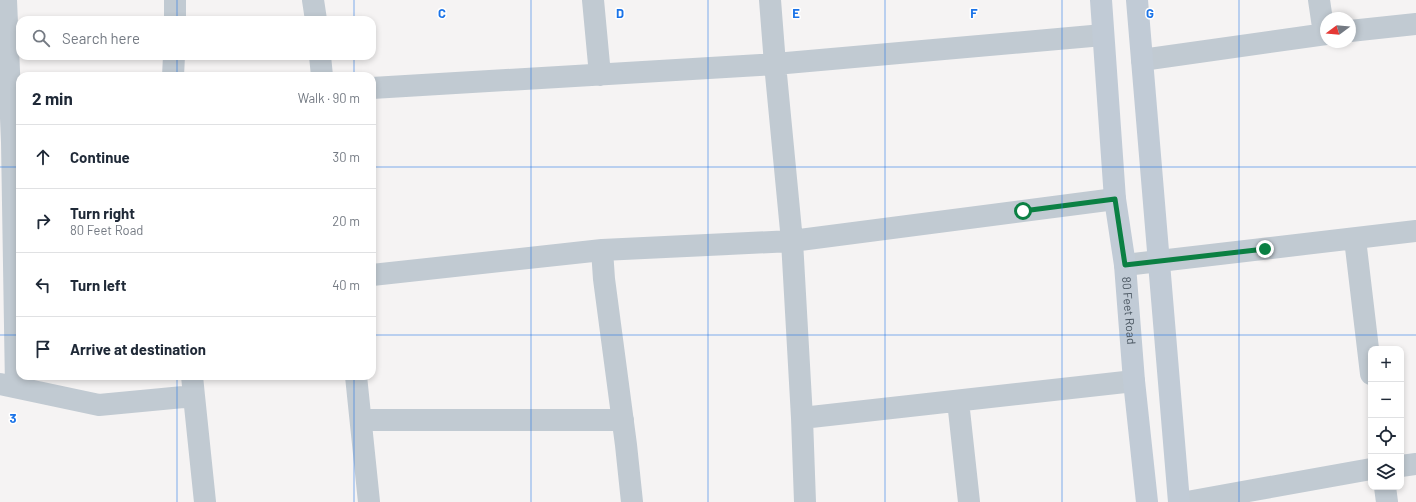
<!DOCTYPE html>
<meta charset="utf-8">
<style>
body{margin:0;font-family:Barlow,sans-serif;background:#f6f6f7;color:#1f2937}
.controls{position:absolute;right:12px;bottom:12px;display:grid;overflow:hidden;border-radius:8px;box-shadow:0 2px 6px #0003}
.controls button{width:36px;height:36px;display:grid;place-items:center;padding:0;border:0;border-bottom:1px solid #e0e1e3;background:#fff;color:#1f2937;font:20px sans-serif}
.compass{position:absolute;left:1320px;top:12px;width:36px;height:36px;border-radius:50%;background:#fff;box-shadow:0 2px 6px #0003;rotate:254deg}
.stop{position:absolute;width:12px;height:12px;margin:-9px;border:3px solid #0b8043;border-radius:50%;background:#fff}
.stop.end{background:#0b8043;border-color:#fff;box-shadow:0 1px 4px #0008}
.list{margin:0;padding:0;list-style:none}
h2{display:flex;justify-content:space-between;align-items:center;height:52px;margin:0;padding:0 16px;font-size:17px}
h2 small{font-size:13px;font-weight:400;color:#747a83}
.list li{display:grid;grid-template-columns:26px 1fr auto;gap:12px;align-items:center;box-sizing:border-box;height:64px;padding:0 16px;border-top:1px solid #e0e1e3}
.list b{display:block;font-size:15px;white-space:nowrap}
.list p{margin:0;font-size:13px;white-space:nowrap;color:#747a83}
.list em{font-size:13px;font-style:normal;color:#747a83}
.icon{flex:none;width:22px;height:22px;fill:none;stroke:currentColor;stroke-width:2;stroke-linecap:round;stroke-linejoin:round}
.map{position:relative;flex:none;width:1416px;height:502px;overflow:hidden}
.search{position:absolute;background:#fff;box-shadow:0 2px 6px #0003;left:16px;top:16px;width:360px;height:44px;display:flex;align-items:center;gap:10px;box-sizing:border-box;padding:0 14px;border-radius:12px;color:#747a83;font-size:15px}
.panel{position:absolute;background:#fff;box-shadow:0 2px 6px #0003;left:16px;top:72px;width:360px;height:308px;border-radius:12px}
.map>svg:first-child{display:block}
</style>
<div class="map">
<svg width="1416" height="502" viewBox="0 0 1416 502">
<rect width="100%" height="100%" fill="#f5f3f3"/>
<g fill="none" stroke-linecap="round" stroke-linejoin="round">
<path stroke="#c1cad2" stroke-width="22" d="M6,0L12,142L16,387
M313,0L316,20
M593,0L600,75
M770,0L775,64L1103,35
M1319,0L1324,34
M175,20V0
M1350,31L1416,24
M320,56L322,76
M1142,60L1326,34
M173,76L174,56
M372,88L775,64L792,241L1115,199
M1355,239L1371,374
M602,250L792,241L802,418L805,502
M1125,265L1416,231
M372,275L602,250L604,279L626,445L632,502
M356,376L369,502
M0,384L99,405L194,396L192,376
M194,396L205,502
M958,401L969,502
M802,418L1134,381
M361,420H623
M1401,466L1416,464
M1385,487L1387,502
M1187,502L1371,469"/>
<g stroke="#c1cbd6" stroke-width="22">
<path id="s1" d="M1101,0L1115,199L1125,265L1134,381L1147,502"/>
<path d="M1137,0L1179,502"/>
</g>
</g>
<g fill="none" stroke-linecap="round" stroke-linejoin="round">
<path stroke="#0b8043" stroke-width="5" d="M1023,211L1115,199L1125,265L1265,249"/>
</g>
<path fill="none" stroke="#1a73e8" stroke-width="1" stroke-opacity="0.55" d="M177,0V20M354,0V20M531,0V502M708,0V502M885,0V502M1062,0V502M1239,0V502M177,56V76M354,56V76M0,167H20M372,167H1416M0,335H20M372,335H1416M177,376V502M354,376V502"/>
<g text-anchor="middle" stroke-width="3" stroke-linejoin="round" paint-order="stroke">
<g font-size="12" fill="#4a5661" stroke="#fff">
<text dy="4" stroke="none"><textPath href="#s1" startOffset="312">80 Feet Road</textPath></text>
</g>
</g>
<g font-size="13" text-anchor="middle" font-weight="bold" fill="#1a73e8" stroke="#fff" stroke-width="3" stroke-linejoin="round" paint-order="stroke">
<text x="442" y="18">C</text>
<text x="620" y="18">D</text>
<text x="796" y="18">E</text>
<text x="974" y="18">F</text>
<text x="1150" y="18">G</text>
<text x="13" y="423">3</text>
</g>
</svg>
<div class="controls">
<button>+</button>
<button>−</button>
<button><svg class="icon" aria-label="locate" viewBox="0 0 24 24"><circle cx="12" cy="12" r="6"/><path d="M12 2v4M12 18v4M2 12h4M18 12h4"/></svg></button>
<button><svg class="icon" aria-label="layers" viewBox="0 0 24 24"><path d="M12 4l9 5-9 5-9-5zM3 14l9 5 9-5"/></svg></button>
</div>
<svg class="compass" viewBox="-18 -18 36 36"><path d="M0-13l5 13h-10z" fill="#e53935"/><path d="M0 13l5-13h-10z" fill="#747a83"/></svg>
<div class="stop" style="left:1023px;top:211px"></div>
<div class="stop end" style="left:1265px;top:249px"></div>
<div class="search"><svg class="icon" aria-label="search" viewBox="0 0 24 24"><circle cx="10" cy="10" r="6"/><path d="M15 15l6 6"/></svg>Search here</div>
<section class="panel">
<h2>2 min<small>Walk · 90 m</small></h2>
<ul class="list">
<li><svg class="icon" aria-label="ahead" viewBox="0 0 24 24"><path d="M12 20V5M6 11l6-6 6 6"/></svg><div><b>Continue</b></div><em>30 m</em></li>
<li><svg class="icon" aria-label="right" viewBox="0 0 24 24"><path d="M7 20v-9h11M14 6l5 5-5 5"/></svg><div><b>Turn right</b><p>80 Feet Road</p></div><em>20 m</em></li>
<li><svg class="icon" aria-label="left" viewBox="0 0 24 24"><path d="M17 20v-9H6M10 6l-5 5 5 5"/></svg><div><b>Turn left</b></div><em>40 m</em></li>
<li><svg class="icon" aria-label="arrive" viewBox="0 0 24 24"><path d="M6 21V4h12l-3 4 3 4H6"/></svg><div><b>Arrive at destination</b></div></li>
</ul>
</section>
</div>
